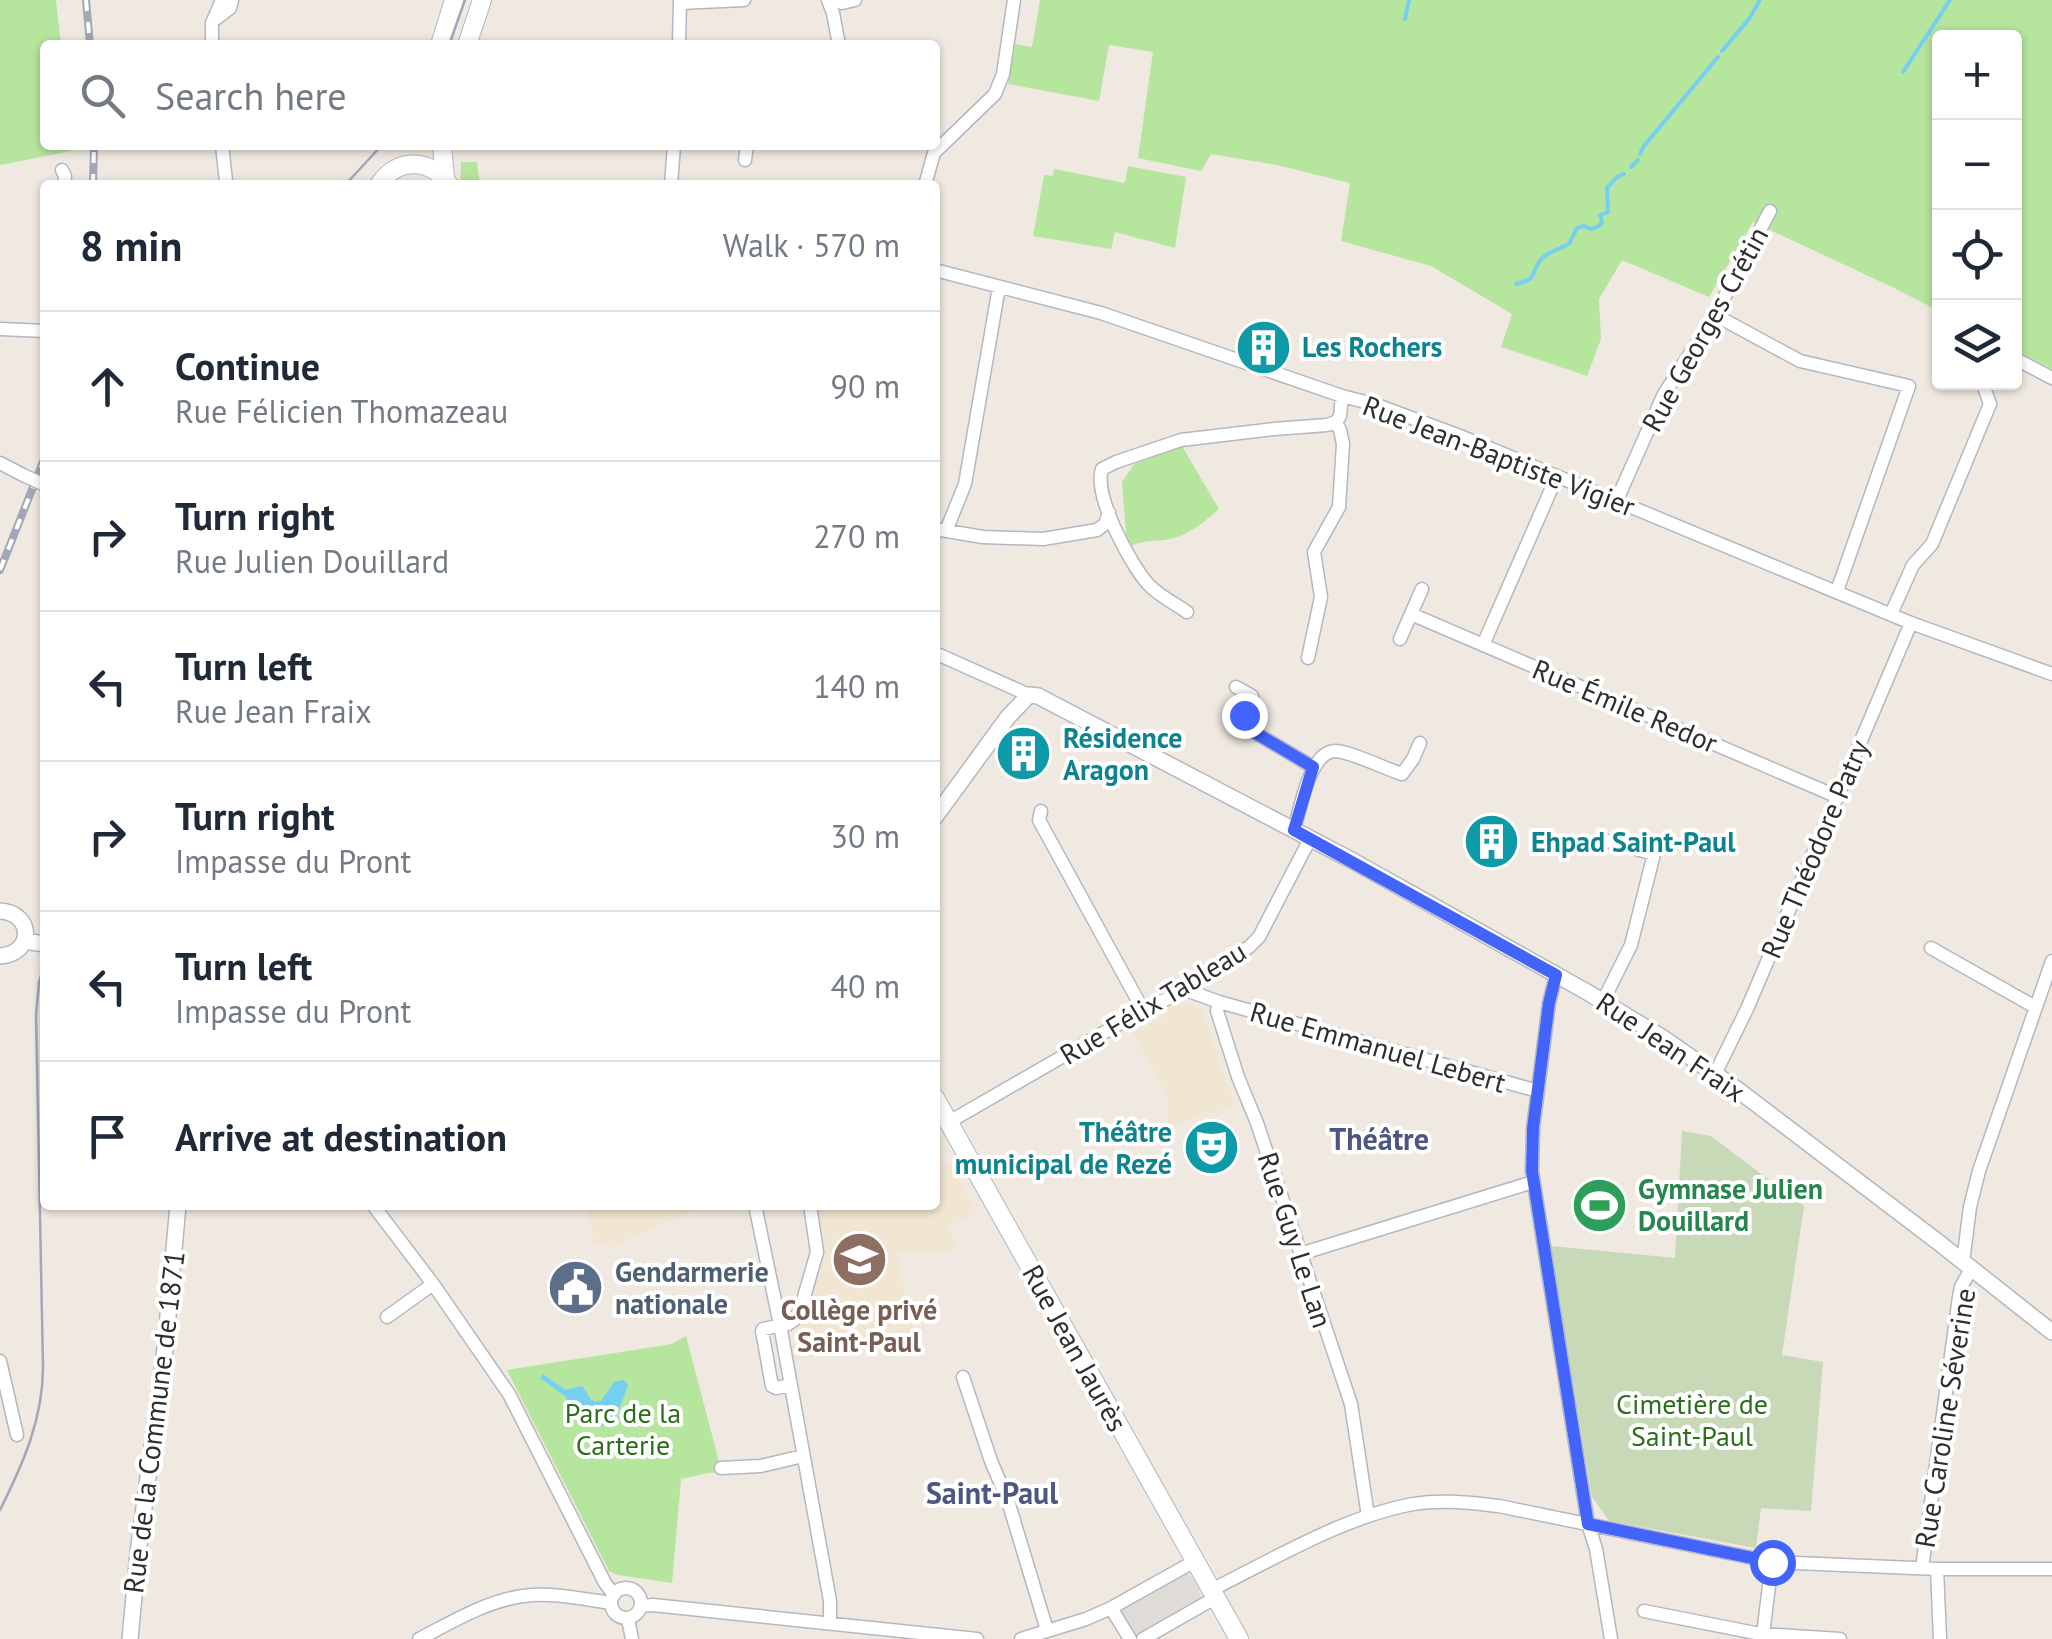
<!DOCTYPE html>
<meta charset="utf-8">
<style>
body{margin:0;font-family:"PT Sans",sans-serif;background:#f2f2f3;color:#1f2937}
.controls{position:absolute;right:30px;top:30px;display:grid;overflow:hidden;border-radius:10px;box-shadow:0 2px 8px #0004}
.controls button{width:90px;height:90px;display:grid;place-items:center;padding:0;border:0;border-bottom:2px solid #e0e1e3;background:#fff;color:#1f2937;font:50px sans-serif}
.stop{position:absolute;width:30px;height:30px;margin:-22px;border:8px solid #4264fb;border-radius:50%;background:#fff}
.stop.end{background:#4264fb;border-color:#fff;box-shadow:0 2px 10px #0008}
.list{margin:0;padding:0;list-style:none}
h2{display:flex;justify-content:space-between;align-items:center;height:130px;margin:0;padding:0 40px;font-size:42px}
h2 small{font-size:32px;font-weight:400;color:#747a83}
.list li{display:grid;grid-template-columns:65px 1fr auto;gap:30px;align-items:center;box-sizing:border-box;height:150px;padding:0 40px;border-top:2px solid #e0e1e3}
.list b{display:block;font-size:38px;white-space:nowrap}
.list p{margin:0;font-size:32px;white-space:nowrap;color:#747a83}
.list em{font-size:32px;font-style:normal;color:#747a83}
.icon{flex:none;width:55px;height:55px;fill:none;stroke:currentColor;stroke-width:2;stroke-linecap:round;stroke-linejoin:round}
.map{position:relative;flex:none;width:2052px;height:1639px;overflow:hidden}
.search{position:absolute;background:#fff;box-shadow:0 2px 8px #0004;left:40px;top:40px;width:900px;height:110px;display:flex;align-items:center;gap:25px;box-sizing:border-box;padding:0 35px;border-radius:10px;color:#747a83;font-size:38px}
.panel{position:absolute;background:#fff;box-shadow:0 2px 8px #0004;left:40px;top:180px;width:900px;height:1030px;border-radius:10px}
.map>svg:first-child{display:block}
</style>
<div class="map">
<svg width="2052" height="1639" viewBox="0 0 2052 1639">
<rect width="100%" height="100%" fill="#efe9e1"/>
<path fill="#f0e6d1" d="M1177,1002L1201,1007L1235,1106L1228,1111L1226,1109L1168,1126V1097L1132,1033L1162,1018L1160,1012Z
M949,1163L976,1212L948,1226L959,1248L946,1252H897L914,1336L794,1360L792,1345L822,1251L813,1205H935V1165Z
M587,1205H703L613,1247L594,1245Z"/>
<path fill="#b6e59e" d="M0,0H56L61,45H45V145H70L71,151L0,165Z
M1040,0H2052V369L2015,350L2014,38H1940L1939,311L1892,287L1753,222L1709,297L1622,260L1599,299L1601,339L1587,376L1501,347L1512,314L1431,266L1341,241L1350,183L1277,165L1211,154L1201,171L1138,158L1153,52L1109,45L1099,101L1008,84L1015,44L1032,47Z
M461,162H477L480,185H460Z
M1128,166L1186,177L1175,248L1115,232L1111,249L1033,236L1044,175L1053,176L1054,169L1125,183Z
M1182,446L1219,509C1206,520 1193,532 1177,537C1160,543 1142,538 1127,548L1122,482L1134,464Z
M686,1336L722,1473H708L681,1479L672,1583L618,1575L609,1571L507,1370L672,1344Z"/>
<path fill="#c8d9b8" d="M1682,1131L1711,1136L1804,1206L1782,1355L1823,1362L1811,1511L1761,1508L1756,1548L1609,1521L1592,1497L1551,1246L1675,1258Z"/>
<path fill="#dfdcd8" d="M1186,1571L1198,1585L1202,1599L1134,1636L1119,1608Z"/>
<path fill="#75cff0" d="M543,1374L566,1390L582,1386C589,1393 588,1404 601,1401L614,1382L624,1380L628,1386L616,1417L610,1423L600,1427L584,1421L574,1411L565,1396L540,1378Z"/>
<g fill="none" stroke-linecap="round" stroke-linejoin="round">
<path stroke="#75cff0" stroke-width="4" d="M1405,19L1409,0
M1722,51L1749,19L1760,0
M1903,72L1950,0
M1640,154L1644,146L1718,57
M1631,167L1638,160
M1516,284C1537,279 1530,277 1539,262C1544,253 1560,249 1569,244L1577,228L1584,226L1591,229L1599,226L1602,222L1600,215L1608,212L1607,188L1617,177L1624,174"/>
<defs>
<path id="minor" d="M828,0L833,13L839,45
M828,0L842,3L855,0
M680,3L744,0
M217,18L230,8L232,0
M212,45V23L222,0
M679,45L680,0
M222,145L226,181L228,185
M745,160L747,145
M62,170L65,176L64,185
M671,185L674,145
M925,185L934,153L995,94L1003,74L1014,0
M935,270L1101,313L1342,396L1377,405L1460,436L1911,623L2052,674
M1715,315L1800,361L1909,386L1837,591
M0,329L45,331
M2014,358L2052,378
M0,463L23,475
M1616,502L1664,394L1715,315L1770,211
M935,529L983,537L1043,539L1097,530L1105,524L1109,512
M946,531L965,484L999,287
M1187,612C1174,603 1159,596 1148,584C1130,564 1093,495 1102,469L1116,462L1181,440L1274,429L1327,425L1336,422L1340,416L1342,396
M1411,614L1838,797
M1891,614L1913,565L1932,544L1990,404L1982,382
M1400,639L1422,589
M1483,645L1557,476
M935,653L1029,695
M1308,658L1321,597L1314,552L1339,507L1343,444L1340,430L1336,422
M1236,687L1252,696L1245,707L1242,725L1313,767
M1041,811L1039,820L1143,1010
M1294,830C1300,811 1309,752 1335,751C1349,751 1386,769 1402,774L1413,759L1420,743
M1931,948L2035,1007
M1556,975L1549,1003L1533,1129L1532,1171L1588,1524L1596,1549L1611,1639
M1186,990L1219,1002L1538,1091
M1603,1001L1631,945L1654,854L1604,840
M1219,1002L1217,1011L1238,1077L1257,1123L1351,1404L1368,1516
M1715,1074L1747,1009L1911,623
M949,1122L1143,1010L1186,990L1189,984L1249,947L1259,937L1310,839
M373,1205L433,1284L509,1394L605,1583L614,1595
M755,1205L780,1325L830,1601V1623
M1300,1254L1533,1182
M1963,1262L1970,1207L1979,1171L2052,961
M387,1317L433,1284
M0,1361L17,1435
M963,1377L991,1461L1008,1501L1047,1630
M791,1385L776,1388L772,1386L762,1331L763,1329L788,1324L794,1320L800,1311L817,1252L810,1205
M721,1468L761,1466L803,1456
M1922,1568L1959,1297L1961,1287L1971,1269
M1937,1569L1940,1639
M611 1603a15 15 0 1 1 30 0a15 15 0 1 1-30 0Z
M1211,1590C1274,1559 1343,1517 1413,1504C1442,1499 1471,1503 1499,1506L1772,1562L1937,1569H2052
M641,1606L653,1605L977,1639
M1644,1611L1760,1634L1840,1639
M628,1619L632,1639
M1763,1634L1772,1562
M419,1639C452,1622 486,1601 523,1596C552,1592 583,1599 611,1603
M1021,1639L1086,1619L1111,1608
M1130,1639L1111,1608L1195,1561
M1143,1639L1215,1598"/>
<path id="tertiary" d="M935,817L1008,717L1029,695L1038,696L1355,862L1587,992L1663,1038L1738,1090L1938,1242L2052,1332
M0,911C34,913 34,954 0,956
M24,941L45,944
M130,1639L138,1553L165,1349L178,1205"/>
<path id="secondary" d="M440,45L454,0
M467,45L482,0
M442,145L445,178
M379,185C397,157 431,158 449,185
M935,1098L1239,1639"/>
</defs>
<use href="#minor" stroke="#b4b7c1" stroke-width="15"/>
<use href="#tertiary" stroke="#b4b7c1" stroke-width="18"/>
<use href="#secondary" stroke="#b4b7c1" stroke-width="20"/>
<use href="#minor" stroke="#fff" stroke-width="12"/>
<use href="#tertiary" stroke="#fff" stroke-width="15"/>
<use href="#secondary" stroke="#fff" stroke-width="18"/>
<path stroke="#a3a6b8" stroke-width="2.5" d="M449,45L465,0
M345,185L382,145
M0,1510C23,1464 43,1419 43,1367L36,1015L39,982L45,962"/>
<defs>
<path id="rail" d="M86,0L90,45
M93,185L94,145
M0,570L45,457"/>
</defs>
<use href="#rail" stroke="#a3a6b8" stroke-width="8"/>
<use href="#rail" stroke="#fff" stroke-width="4" stroke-dasharray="11" stroke-linecap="butt"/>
<defs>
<path id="minor-bridge" d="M23,475L45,485"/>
</defs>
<use href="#minor-bridge" stroke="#b4b7c1" stroke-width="15" stroke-linecap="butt"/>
<use href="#minor-bridge" stroke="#fff" stroke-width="12"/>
</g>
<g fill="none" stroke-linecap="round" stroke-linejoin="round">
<path stroke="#4264fb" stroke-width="12" d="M1244,715L1242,725L1313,767L1294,830L1556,975L1549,1003L1533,1128L1532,1171L1588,1524L1772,1562"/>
</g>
<defs>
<symbol id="building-disc" viewBox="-11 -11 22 22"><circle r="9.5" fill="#0f9aa8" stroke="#fff"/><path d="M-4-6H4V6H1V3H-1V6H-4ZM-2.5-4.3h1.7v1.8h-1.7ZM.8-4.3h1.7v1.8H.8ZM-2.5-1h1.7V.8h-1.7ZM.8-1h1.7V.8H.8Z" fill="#fff"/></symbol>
<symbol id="theatre-disc" viewBox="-11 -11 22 22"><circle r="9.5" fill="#0f9aa8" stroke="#fff"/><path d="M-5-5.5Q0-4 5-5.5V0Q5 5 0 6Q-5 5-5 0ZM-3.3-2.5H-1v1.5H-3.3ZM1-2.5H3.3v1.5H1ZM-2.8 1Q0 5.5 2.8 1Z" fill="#fff"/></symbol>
<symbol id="stadium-disc" viewBox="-11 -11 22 22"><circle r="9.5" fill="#2e9e5b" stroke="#fff"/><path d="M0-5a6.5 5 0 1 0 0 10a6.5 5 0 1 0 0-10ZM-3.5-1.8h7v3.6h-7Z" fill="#fff"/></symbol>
<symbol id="school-disc" viewBox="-11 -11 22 22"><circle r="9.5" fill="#8d6e63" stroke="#fff"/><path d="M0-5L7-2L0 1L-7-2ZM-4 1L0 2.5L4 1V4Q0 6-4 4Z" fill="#fff"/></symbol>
<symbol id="civic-disc" viewBox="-11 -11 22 22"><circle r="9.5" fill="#5c6f8a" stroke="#fff"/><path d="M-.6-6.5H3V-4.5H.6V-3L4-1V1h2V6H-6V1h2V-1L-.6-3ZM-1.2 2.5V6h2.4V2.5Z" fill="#fff"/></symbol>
</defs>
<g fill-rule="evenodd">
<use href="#building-disc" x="1232" y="316" width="63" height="63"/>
<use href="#building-disc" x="992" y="722" width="63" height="63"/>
<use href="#building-disc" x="1460" y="810" width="63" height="63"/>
<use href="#theatre-disc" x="1180" y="1116" width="63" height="63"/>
<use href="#stadium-disc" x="1568" y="1174" width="63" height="63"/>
<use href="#school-disc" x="828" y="1228" width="63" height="63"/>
<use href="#civic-disc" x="544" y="1256" width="63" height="63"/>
</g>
<g text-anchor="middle" stroke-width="8" stroke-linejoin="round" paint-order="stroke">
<g font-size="28" fill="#2e2e2e" stroke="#fff">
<text transform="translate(1705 329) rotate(-61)" y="10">Rue Georges Crétin</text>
<text transform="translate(1499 456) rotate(21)" y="10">Rue Jean-Baptiste Vigier</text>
<text transform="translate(1625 706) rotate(23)" y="10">Rue Émile Redor</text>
<text transform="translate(1815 849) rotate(-67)" y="10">Rue Théodore Patry</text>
<text transform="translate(1153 1003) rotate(-31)" y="10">Rue Félix Tableau</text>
<text transform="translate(1378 1047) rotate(16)" y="10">Rue Emmanuel Lebert</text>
<text transform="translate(1671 1047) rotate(34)" y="10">Rue Jean Fraix</text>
<text transform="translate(1295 1240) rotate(72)" y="10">Rue Guy Le Lan</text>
<text transform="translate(1075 1348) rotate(61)" y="10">Rue Jean Jaurès</text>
<text transform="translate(1945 1418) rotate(-81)" y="10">Rue Caroline Séverine</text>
<text transform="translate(154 1422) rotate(-83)" y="10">Rue de la Commune de 1871</text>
</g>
<g font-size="28" font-weight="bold" fill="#0d838f" stroke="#fff" text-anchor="start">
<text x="1302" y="357">Les Rochers</text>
<text x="1063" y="748">Résidence<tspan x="1063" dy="32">Aragon</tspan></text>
<text x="1531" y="852">Ehpad Saint-Paul</text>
<text x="1172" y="1142" text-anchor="end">Théâtre<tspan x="1172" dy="32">municipal de Rezé</tspan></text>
</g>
<g font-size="28" font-weight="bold" fill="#27864d" stroke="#fff" text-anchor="start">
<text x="1638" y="1199">Gymnase Julien<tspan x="1638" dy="32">Douillard</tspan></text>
</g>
<g font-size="28" font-weight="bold" fill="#4e5e75" stroke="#fff" text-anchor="start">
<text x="615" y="1282">Gendarmerie<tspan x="615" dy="32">nationale</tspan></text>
</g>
<g font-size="28" font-weight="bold" fill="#785e54" stroke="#fff">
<text x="859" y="1320">Collège privé<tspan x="859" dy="32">Saint-Paul</tspan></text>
</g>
<g font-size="28" fill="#2c6e1b" stroke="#fff">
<text x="1692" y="1414">Cimetière de<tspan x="1692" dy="32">Saint-Paul</tspan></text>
<text x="623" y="1423">Parc de la<tspan x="623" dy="32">Carterie</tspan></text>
</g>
<g font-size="30" font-weight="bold" fill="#4d5680" stroke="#fff">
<text x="1379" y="1150">Théâtre</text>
<text x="992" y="1504">Saint-Paul</text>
</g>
</g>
</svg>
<div class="controls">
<button>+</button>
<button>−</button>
<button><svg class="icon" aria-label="locate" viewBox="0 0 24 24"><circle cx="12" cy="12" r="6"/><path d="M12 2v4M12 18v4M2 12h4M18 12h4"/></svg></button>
<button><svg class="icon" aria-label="layers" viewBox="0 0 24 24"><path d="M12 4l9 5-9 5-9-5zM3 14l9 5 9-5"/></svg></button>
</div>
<div class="stop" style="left:1772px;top:1562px"></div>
<div class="stop end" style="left:1244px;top:715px"></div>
<div class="search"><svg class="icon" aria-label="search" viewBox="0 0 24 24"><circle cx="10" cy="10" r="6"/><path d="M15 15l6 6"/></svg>Search here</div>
<section class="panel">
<h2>8 min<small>Walk · 570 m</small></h2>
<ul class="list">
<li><svg class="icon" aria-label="ahead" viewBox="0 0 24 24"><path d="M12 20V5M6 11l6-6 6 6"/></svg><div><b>Continue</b><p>Rue Félicien Thomazeau</p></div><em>90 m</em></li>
<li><svg class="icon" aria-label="right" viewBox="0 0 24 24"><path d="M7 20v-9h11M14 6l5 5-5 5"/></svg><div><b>Turn right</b><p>Rue Julien Douillard</p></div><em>270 m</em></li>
<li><svg class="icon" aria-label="left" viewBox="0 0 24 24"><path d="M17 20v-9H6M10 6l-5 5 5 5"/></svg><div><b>Turn left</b><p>Rue Jean Fraix</p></div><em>140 m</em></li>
<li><svg class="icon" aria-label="right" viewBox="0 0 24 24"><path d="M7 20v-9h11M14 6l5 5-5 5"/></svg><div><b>Turn right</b><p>Impasse du Pront</p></div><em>30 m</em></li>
<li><svg class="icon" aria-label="left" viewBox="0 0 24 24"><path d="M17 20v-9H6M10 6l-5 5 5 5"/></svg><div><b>Turn left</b><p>Impasse du Pront</p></div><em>40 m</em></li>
<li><svg class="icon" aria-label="arrive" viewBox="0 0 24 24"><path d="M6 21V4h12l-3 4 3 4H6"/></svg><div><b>Arrive at destination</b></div></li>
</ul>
</section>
</div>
